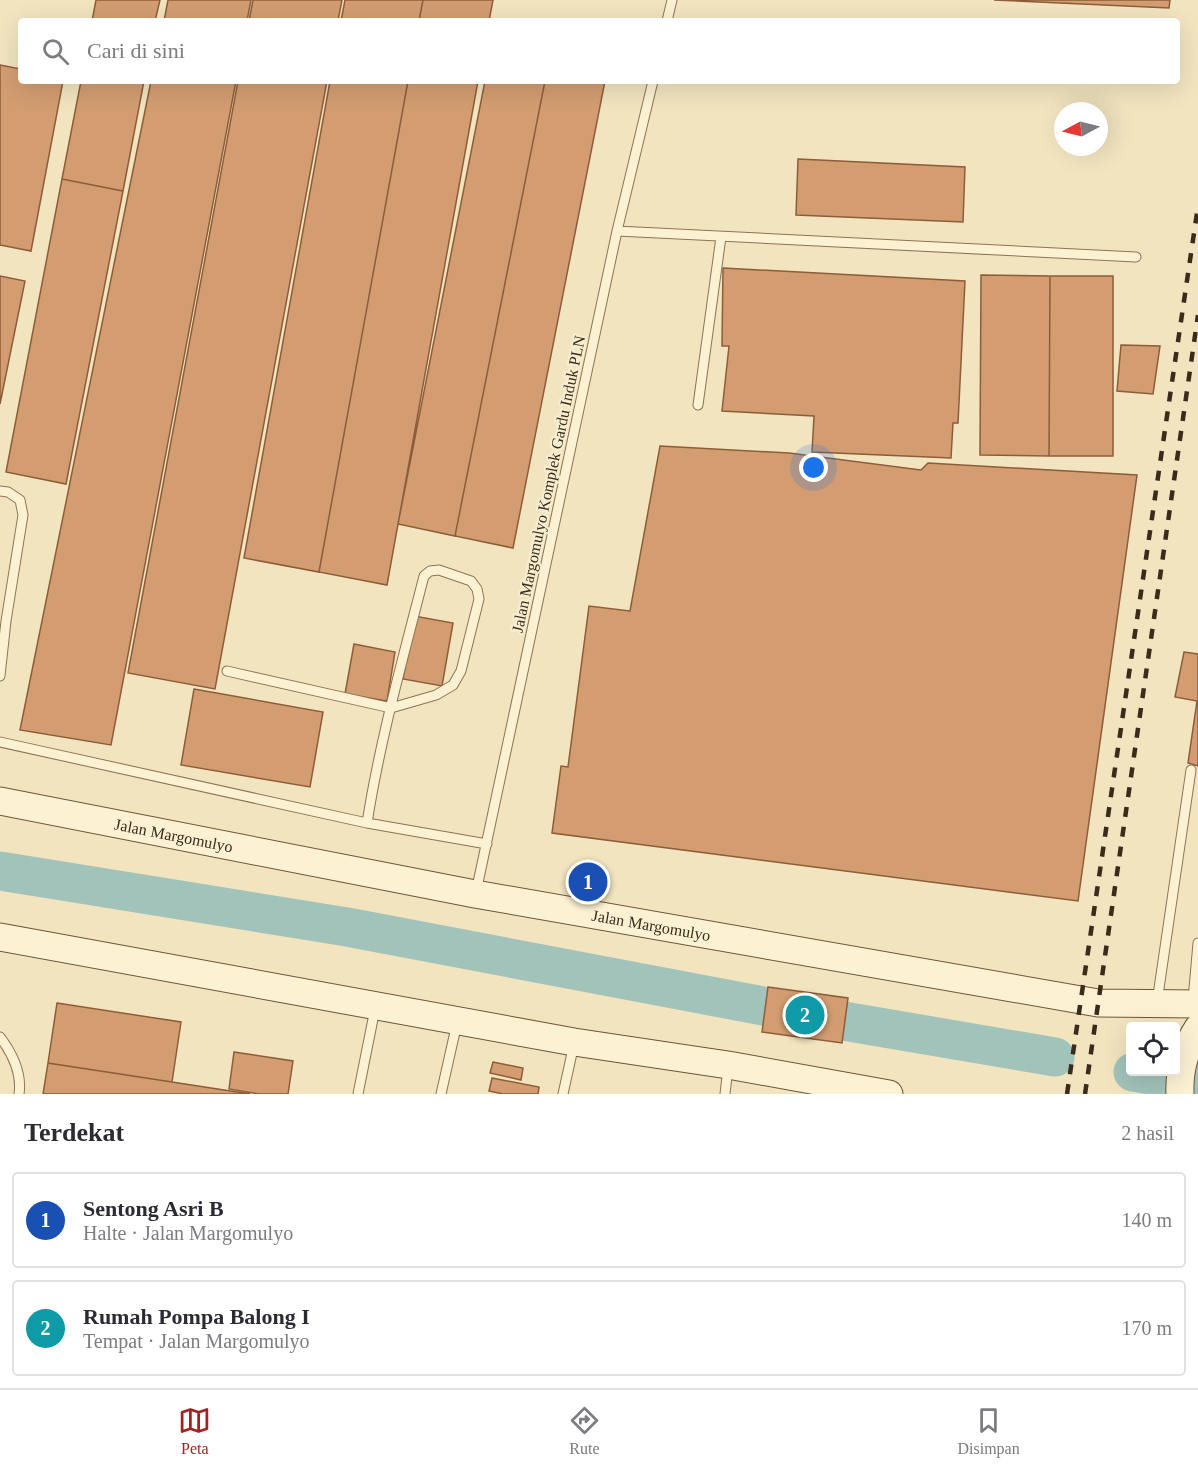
<!DOCTYPE html>
<html lang="id">
<meta charset="utf-8">
<style>
body{margin:0;font-family:Georgia,serif;background:#f7f7f7;color:#2b2b33}
.controls{position:absolute;right:18px;bottom:18px;display:grid;overflow:hidden;border-radius:6px;box-shadow:0 6px 24px #0002}
.controls button{width:54px;height:54px;display:grid;place-items:center;padding:0;border:0;border-bottom:2px solid #e1e1e2;background:#fff;color:#2b2b33;font:30px sans-serif}
.compass{position:absolute;left:1054px;top:102px;width:54px;height:54px;border-radius:50%;background:#fff;box-shadow:0 6px 24px #0002;rotate:263deg}
.you{position:absolute;left:814px;top:468px;width:21px;height:21px;margin:-15px;border:4px solid #fff;border-radius:50%;background:#1a73e8;box-shadow:0 0 0 9px #1a73e833}
.badge{display:grid;place-items:center;width:39px;height:39px;border-radius:50%;background:#a12320;color:#fff;font-size:20px;font-weight:700}
.pin{position:absolute;translate:-50% -50%;border:3px solid #fff;box-shadow:0 2px 6px #0006}
.list{margin:0;padding:0;list-style:none}
h2{display:flex;justify-content:space-between;align-items:center;height:78px;margin:0;padding:0 24px;font-size:26px}
h2 small{font-size:20px;font-weight:400;color:#7c7c81}
.list li{display:grid;grid-template-columns:39px 1fr auto;gap:18px;align-items:center;box-sizing:border-box;height:96px;margin:0 12px 12px;padding:0 12px;border:2px solid #e1e1e2;border-radius:6px}
.list b{display:block;font-size:22px;white-space:nowrap}
.list p{margin:0;font-size:20px;white-space:nowrap;color:#7c7c81}
.list em{font-size:20px;font-style:normal;color:#7c7c81}
.icon{flex:none;width:33px;height:33px;fill:none;stroke:currentColor;stroke-width:2;stroke-linecap:round;stroke-linejoin:round}
.map{position:relative;flex:none;width:1198px;height:1094px;overflow:hidden}
.search{position:absolute;background:#fff;box-shadow:0 6px 24px #0002;left:18px;right:18px;top:18px;height:66px;display:flex;align-items:center;gap:15px;box-sizing:border-box;padding:0 21px;border-radius:6px;color:#7c7c81;font-size:22px}
.sheet{height:294px;background:#fff}
nav{display:flex;justify-content:space-around;align-items:center;box-sizing:border-box;height:84px;border-top:2px solid #e1e1e2;background:#fff;font-size:16px;color:#7c7c81}
nav a{display:grid;justify-items:center;gap:3px}
nav .on{color:#a12320}
.map>svg:first-child{display:block}
</style>
<div class="map">
<svg width="1198" height="1094" viewBox="0 0 1198 1094">
<rect width="100%" height="100%" fill="#f2e4bf"/>
<g fill="none" stroke-linecap="round" stroke-linejoin="round">
<path stroke="#a2c3ba" stroke-width="39" d="M0,871L347,927L826,1018L1055,1057
M1133,1072L1198,1083"/>
</g>
<path fill="#d39d71" stroke="#8d5d39" stroke-width="1.5" d="M96,0H160L155,21H92Z
M168,0H251L247,21H164Z
M253,0H342L338,21H249Z
M345,0H423L419,21H341Z
M423,0H493L489,21H419Z
M994,0H1170L1169,8Z
M0,65L21,69V81H63L31,251L0,245Z
M81,81H144L123,191L62,179Z
M151,81H236L111,745L20,730Z
M238,81H327L215,689L128,673Z
M330,81H408L319,572L244,558Z
M408,81H478L387,585L319,572Z
M485,81H545L455,536L398,524Z
M545,81H605L513,548L455,536Z
M798,159L965,167L963,222L796,215Z
M62,179L123,191L66,484L6,472Z
M723,268L965,281L958,423H953L951,458L812,452L814,416L722,411L729,346H722Z
M981,275L1050,276L1049,456L980,455Z
M0,276L25,281L0,404Z
M1050,276H1113V456H1049Z
M1121,345L1160,346L1153,394L1117,391Z
M660,446L789,453L921,470L928,463L1137,475L1078,901L552,833L561,766L568,767L589,606L630,611Z
M414,616L453,623L442,686L403,679Z
M354,644L395,652L387,701L345,694Z
M1184,652L1198,654V766L1188,763L1197,701L1175,697Z
M194,689L323,712L310,787L181,765Z
M768,987L848,998L842,1043L762,1032Z
M57,1003L181,1022L172,1082L48,1063Z
M234,1052L293,1061L288,1094H259L229,1089Z
M493,1062L523,1068L521,1080L490,1073Z
M48,1063L172,1082L250,1094H43Z
M492,1078L539,1087L538,1094H503L489,1091Z"/>
<g fill="none" stroke-linecap="round" stroke-linejoin="round">
<defs>
<path id="service" d="M667,21L672,0
M617,231L1136,257
M698,405L721,237
M0,491L8,492L20,500L23,515L6,621L0,676
M227,671L391,708L436,695L453,685L461,671L479,599L477,589L471,581L439,570L430,571L424,576C403,658 380,740 367,823
M0,742L367,823L487,844
M476,892L617,231L653,81
M1193,1000L1198,943
M1157,1002L1191,770
M0,1037C12,1053 22,1074 19,1094
M358,1094L375,1009
M441,1094L457,1023
M563,1094L574,1044
M725,1094L728,1068"/>
<g id="secondary">
<path id="s1" d="M0,801L475,894L1098,1003L1198,1004"/>
<path d="M0,937L574,1042L728,1065L889,1094"/>
<path d="M1180,1094C1179,1070 1185,1048 1198,1028"/>
</g>
</defs>
<use href="#service" stroke="#8c7455" stroke-width="11"/>
<use href="#secondary" stroke="#6e5539" stroke-width="29"/>
<use href="#service" stroke="#fcf1d3" stroke-width="9"/>
<use href="#secondary" stroke="#fcf1d3" stroke-width="27"/>
<path stroke="#3a2b1b" stroke-width="4.5" stroke-dasharray="10 10" stroke-linecap="butt" d="M1067,1094L1198,206
M1085,1094L1198,315"/>
</g>
<g text-anchor="middle" stroke-width="4.5" stroke-linejoin="round" paint-order="stroke">
<g font-size="16" fill="#3a2b1b" stroke="#f8eecf">
<text transform="translate(548 484) rotate(-78)" y="6">Jalan Margomulyo Komplek Gardu Induk PLN</text>
<text dy="6" stroke="none"><textPath href="#s1" startOffset="177">Jalan Margomulyo</textPath></text>
<text dy="6" stroke="none"><textPath href="#s1" startOffset="663">Jalan Margomulyo</textPath></text>
</g>
</g>
</svg>
<div class="controls">
<button><svg class="icon" aria-label="locate" viewBox="0 0 24 24"><circle cx="12" cy="12" r="6"/><path d="M12 2v4M12 18v4M2 12h4M18 12h4"/></svg></button>
</div>
<svg class="compass" viewBox="-18 -18 36 36"><path d="M0-13l5 13h-10z" fill="#e53935"/><path d="M0 13l5-13h-10z" fill="#7c7c81"/></svg>
<div class="you"></div>
<div class="pin badge" style="left:588px;top:882px;background:#1a4fb4">1</div>
<div class="pin badge" style="left:805px;top:1015px;background:#0f9aa8">2</div>
<div class="search"><svg class="icon" aria-label="search" viewBox="0 0 24 24"><circle cx="10" cy="10" r="6"/><path d="M15 15l6 6"/></svg>Cari di sini</div>
</div>
<section class="sheet">
<h2>Terdekat<small>2 hasil</small></h2>
<ul class="list">
<li><span class="badge" style="background:#1a4fb4">1</span><div><b>Sentong Asri B</b><p>Halte · Jalan Margomulyo</p></div><em>140 m</em></li>
<li><span class="badge" style="background:#0f9aa8">2</span><div><b>Rumah Pompa Balong I</b><p>Tempat · Jalan Margomulyo</p></div><em>170 m</em></li>
</ul>
</section>
<nav>
<a class="on"><svg class="icon" aria-label="map" viewBox="0 0 24 24"><path d="M3 6l6-2 6 2 6-2v14l-6 2-6-2-6 2zM9 4v14M15 6v14"/></svg>Peta</a>
<a><svg class="icon" aria-label="directions" viewBox="0 0 24 24"><path d="M12 3l9 9-9 9-9-9zM9 14v-3h6M13 9l2 2-2 2"/></svg>Rute</a>
<a><svg class="icon" aria-label="saved" viewBox="0 0 24 24"><path d="M7 4h10v16l-5-4-5 4z"/></svg>Disimpan</a>
</nav>
